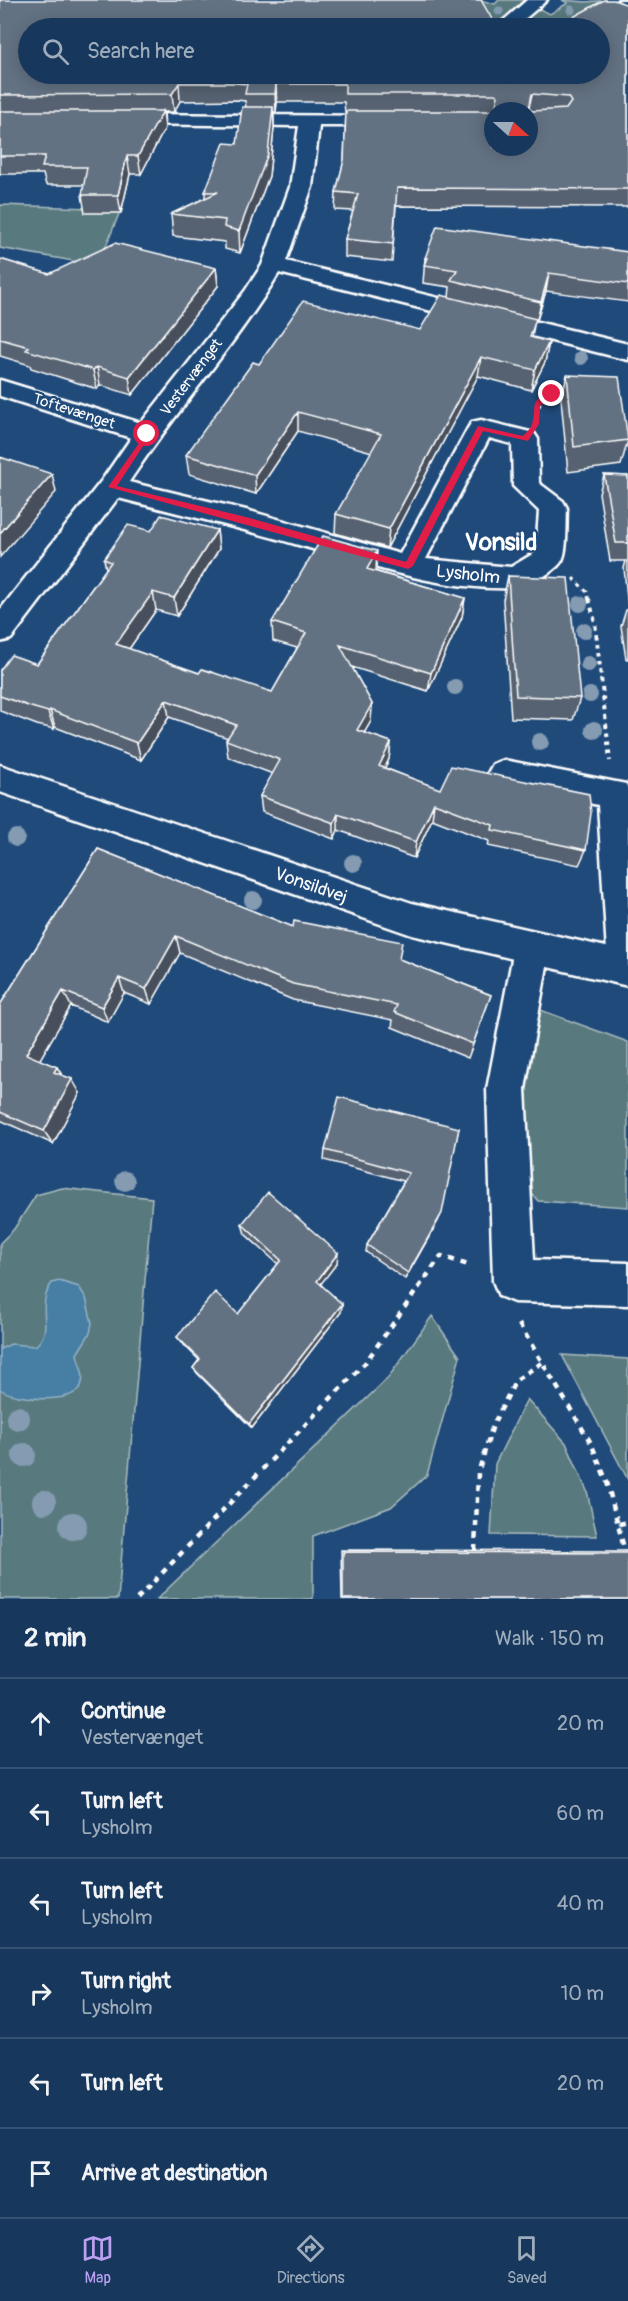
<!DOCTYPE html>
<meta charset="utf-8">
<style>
body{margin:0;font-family:Pangolin,sans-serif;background:#244365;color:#f1f3f6}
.compass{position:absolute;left:484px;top:102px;width:54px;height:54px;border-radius:50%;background:#17385c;box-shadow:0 3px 15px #0003;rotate:111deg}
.stop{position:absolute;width:18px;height:18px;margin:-14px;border:4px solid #e11d48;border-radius:50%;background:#fff}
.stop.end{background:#e11d48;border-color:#fff;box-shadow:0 2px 6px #0008}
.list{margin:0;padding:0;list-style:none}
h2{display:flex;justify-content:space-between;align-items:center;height:78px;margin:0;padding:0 24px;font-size:26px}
h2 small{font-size:20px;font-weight:400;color:#9eacbb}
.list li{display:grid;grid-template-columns:39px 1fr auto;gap:18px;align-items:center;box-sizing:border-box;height:90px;padding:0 24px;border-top:2px solid #365272}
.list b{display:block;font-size:22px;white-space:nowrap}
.list p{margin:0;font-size:20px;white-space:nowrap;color:#9eacbb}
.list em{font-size:20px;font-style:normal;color:#9eacbb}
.icon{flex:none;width:33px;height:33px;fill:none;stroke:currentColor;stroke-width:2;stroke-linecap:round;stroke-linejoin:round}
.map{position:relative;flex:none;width:628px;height:1599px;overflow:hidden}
.search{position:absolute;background:#17385c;box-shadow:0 3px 15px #0003;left:18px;right:18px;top:18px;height:66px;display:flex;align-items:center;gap:15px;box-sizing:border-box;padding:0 21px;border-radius:33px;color:#9eacbb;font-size:22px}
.sheet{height:618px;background:#17385c}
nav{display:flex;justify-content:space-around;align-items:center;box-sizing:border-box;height:84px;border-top:2px solid #365272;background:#17385c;font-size:16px;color:#9eacbb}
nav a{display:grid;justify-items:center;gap:3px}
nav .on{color:#bca0f2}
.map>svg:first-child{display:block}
</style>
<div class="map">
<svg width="628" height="1599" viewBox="0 0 628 1599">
<rect width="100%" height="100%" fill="#1f4a7a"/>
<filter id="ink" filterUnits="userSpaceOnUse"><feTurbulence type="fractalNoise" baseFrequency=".0167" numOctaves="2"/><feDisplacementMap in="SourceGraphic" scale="12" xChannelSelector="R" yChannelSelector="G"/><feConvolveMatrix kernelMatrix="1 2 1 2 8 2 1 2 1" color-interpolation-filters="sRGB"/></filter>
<g filter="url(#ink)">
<path fill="#597a7f" stroke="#acbcbf" stroke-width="1.5" d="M480,0L495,4L499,0H525L493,28H271Z
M562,0L586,2L607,0L553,28H516L537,8L550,14L568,3Z
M0,205L121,209L100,261L96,265L0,248Z
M535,1008L628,1042V1207L538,1201L524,1184L526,1037Z
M62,1188L152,1198L118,1599H0V1243L14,1229L36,1195Z
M432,1316L460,1357L427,1475L391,1507L313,1536V1599H157L388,1378Z
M562,1355L628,1359V1480Z
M527,1399L566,1443L587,1491L597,1536L491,1535L495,1464Z"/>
<path fill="#477ea3" stroke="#91b2c8" stroke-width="1.5" d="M59,1281L79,1287L86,1298L92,1323L90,1333L77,1354C79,1366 86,1374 81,1386C73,1405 14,1400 0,1389V1349L11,1344L35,1346C56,1330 34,1307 52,1283Z"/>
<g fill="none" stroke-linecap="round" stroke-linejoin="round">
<defs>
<path id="minor" d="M527,0H547L514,28H495Z
M618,0H628V6Z
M119,114L398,116L401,120L398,124L391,126H319L312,187L286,261L628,344V360L279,273C235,346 176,410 129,482L246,510L400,554L468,428L472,422L481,420L534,433L538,439L539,483L563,501L567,508C566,520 568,553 561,562C554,572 527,588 514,588C439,591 366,564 295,544C237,527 177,513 118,498L11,639L0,642V610L102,480L131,438L0,396V380L141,423L245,291L262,265L290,187L299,126L112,124L109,120L112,116ZM489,438L512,444L513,486L539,511L536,552L511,567L426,559Z
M504,760L626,784L628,789V985L613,981L608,969L598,805L493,782L488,773L493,764Z
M532,933L545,937L550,949L525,1089L534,1260L628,1263V1305L514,1302L499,1296L493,1281L487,1089L514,949L519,937Z"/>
<path id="major" d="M0,765L412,903L628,952V986L412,935L0,792Z"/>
</defs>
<use href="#minor" stroke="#fff" stroke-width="5"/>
<use href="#major" stroke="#fff" stroke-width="5"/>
<path stroke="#fff" stroke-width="3" stroke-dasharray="4 4" stroke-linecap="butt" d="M536,414L542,399L550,395L567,394
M573,578L587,592L589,601"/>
<path stroke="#fff" stroke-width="4" stroke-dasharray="4.5 4.5" stroke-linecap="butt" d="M589,599L595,622L610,761"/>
<path stroke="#fff" stroke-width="4.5" stroke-dasharray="6 6" stroke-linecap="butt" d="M519,1324L591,1443L607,1482L625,1552
M619,1524L628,1522
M475,1551L478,1473L493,1425L516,1380L543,1362
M137,1599L365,1363L441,1256L471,1266"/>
<use href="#minor" fill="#1f4a7a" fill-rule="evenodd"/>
<use href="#major" fill="#1f4a7a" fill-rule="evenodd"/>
</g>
<g fill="#849bb2">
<circle cx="571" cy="10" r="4.5"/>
<circle cx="499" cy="11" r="4.5"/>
<circle cx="581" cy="358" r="7"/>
<circle cx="580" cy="604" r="8"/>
<circle cx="584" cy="631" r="8"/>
<circle cx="588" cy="664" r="8"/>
<circle cx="455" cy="687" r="8"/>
<circle cx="590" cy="695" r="8"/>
<circle cx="594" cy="730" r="9"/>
<circle cx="540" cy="742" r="9"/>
<circle cx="16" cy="838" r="9"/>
<circle cx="353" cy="863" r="9"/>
<circle cx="253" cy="900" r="9"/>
<circle cx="125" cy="1181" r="10"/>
<circle cx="18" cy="1418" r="12"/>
<circle cx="24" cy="1455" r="12"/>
<circle cx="44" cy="1502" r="12"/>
<circle cx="73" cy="1526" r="14"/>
</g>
<path fill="#566271" stroke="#fff" stroke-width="1.5" d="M0,0L28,28L600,74L628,5V207L396,206L392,262L345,257V239L353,211L335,210L336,192L344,160L346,112H345L344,102H277L276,112H274V128L269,176L240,253L225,249V242L173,236L171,214L205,198V192L237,144L246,107L245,101L236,100L180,101L174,112H164L165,128L141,174H130L121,213H85L82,195L84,185H46L43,174H0Z
M628,252V302L546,291L537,320L535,319L532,338L549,342L545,362L531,390L478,376L387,548L335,533L336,514L372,452L298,431L256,494L189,474L186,455L259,364L420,330L449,297L450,287L423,283L425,258Z
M0,259L49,274L216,268L218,286L132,395L100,385L97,389L31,368L30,365L0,356Z
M567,375L628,440L621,465L568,472L561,399Z
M604,475L628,476V609L624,568L626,561H610L599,493Z
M217,530L219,549L177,616L156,610L129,649L199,673L272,692L297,648L273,641L272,622L376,570L375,571L465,598L462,617L428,691L352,667L372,704L371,721L364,733L391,742L389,759L385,768L586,850L579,865L488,846L489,841L432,819L414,858L338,830L334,839L262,812L260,796L273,774L228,757L226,740L228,738L169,717L141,760L55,727L54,729L37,725L0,711V670L37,664L106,569L104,559L151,531Z
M508,576L580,698L573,720L511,718L503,600Z
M626,610H628V659H626L621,626Z
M98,849L293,927L399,959L491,995L468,1058L392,1027L393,1020L293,1000L180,953L151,1004L124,993L108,1022L71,1006L39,1060L57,1067L62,1075L80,1093L53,1144L0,1120V1005Z
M459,1128L438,1221L405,1279L366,1252L367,1245L404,1181L324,1160L325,1150Z
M242,1224L337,1263L320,1284L342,1304L341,1312L252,1428L198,1374L193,1368L199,1360L182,1343L177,1337L238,1314L278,1264L245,1234Z
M341,1550L628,1551V1599H342Z"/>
<path fill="#46505c" stroke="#fff" stroke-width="1.5" d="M179,83L180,101L174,112L172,94Z
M276,84L277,102L276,112L275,94Z
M273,107L274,128L269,176L240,253L239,231Z
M163,111L165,128L141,174L138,156Z
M127,156L130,174L121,213L118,195Z
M216,268L218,286L132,395L129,377Z
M549,273L546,291L537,320L541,302Z
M549,342L545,362L531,390L535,370Z
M481,357L478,376L387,548L389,529Z
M97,367L100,385L97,389L93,370Z
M298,412V431L256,494L255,475Z
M52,474L56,492L0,557V533Z
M217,530L219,549L177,616L174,598Z
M377,551L376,570L366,588L367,569Z
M153,592L156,610L120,662L116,644Z
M465,598L462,617L428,691L431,673Z
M166,700L169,717L141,760L137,743Z
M372,704L371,721L356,747L357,730Z
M50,710L55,727L54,729L48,712Z
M391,742L389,759L377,783L379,766Z
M434,803L432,819L414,858L416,842Z
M338,814V830L334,839V823Z
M176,936L180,953L151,1004L146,989Z
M119,978L124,993L108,1022L102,1007Z
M63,991L71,1006L35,1068L26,1054Z
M57,1067L65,1081L54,1072Z
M72,1079L80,1093L53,1144L44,1131Z
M442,1213L438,1221L405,1279L408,1273Z
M338,1253L337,1263L317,1289V1281Z
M342,1304L341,1312L252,1428L249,1424Z"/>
<path fill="#647283" stroke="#fff" stroke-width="1.5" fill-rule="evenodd" d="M0,0H204L202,1L215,0H481L497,28H28V74H600V28H553L604,0H614L628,5V189L397,188L393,244L345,239L358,194L336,192L344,160L346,111H495L498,96L495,94H345V84H276L275,94H245L247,84L235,83H179L172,94L0,95ZM532,94L568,97L571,102L566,109L532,111L529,108ZM493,111H529V147H493Z
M242,107H273L268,154L239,231L224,227L225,220L171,214L218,192H205L224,143L237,144Z
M0,111H163L138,156H127L118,195H82L87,167H42L45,156H0Z
M437,226L628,252V284L549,273L541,302L451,280L457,270L424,265L427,258H425Z
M115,243L216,268L129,377L97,367L93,370L26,350L29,347L0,339V259L49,274Z
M441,295L536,319L530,337L549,342L535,370L481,357L389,529L336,514L381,434L298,412L255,475L186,455L253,362L259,364L303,301L420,330Z
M567,375L619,377L628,440L574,447Z
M0,457L52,474L0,533Z
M604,475L628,476V543H616Z
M161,515L217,530L174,598L153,592L116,644L199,673L202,669L272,692L306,633L272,622L323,536L377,551L367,569L465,598L431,673L340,645L372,704L357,730L391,742L379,766L440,789L451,766L589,794L591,813L586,850L492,830L493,825L434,803L416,842L338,814L334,823L260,796L280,760L226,740L236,725L166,700L137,743L50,710L48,712L31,707L0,696V670L11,655L37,664L111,562L104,559L128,525L151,531Z
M508,576L568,578L580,698L516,696Z
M98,849L293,927L294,921L402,942L399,959L491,995L473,1044L394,1012L397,1005L293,984L176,936L146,989L119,978L102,1007L63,991L26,1054L57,1067L54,1072L72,1079L44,1131L0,1112V1005Z
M339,1097L459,1128L442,1213L408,1273L367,1245L409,1173L325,1150Z
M268,1192L338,1253L317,1281L342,1304L249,1424L193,1368L200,1359L177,1337L215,1292L238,1314L281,1260L242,1224Z
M343,1552L628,1553V1599H343Z"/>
</g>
<path fill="#e11d48" d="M550,392L556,394L540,406L539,424L528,441L483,431L413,566L408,569L108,487L147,432L151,434L117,486L246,517L406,562L478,426L523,436C526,433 531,428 532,424C538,406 527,403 550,392Z"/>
<g text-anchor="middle" stroke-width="4.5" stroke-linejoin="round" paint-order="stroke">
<g font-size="15" fill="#fff" stroke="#1f4a7a">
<text transform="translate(191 377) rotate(-53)" y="5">Vestervænget</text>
<text transform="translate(74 411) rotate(18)" y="5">Toftevænget</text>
</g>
<g font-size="18" fill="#fff" stroke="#1f4a7a">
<text transform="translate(468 574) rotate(6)" y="6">Lysholm</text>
<text transform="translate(311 885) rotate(19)" y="6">Vonsildvej</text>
</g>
<g font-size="24" font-weight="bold" fill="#fff" stroke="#1f4a7a">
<text x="501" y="550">Vonsild</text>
</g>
</g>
</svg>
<svg class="compass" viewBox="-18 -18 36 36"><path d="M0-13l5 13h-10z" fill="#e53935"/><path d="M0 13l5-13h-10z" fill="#9eacbb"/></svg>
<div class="stop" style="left:147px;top:434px"></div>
<div class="stop end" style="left:552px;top:394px"></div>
<div class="search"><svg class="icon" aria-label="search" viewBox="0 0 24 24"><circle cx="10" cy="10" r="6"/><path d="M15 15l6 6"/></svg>Search here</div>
</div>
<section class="sheet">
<h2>2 min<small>Walk · 150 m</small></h2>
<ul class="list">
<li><svg class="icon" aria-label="ahead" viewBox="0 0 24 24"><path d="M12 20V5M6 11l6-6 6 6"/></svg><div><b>Continue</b><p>Vestervænget</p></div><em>20 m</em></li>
<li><svg class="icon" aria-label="left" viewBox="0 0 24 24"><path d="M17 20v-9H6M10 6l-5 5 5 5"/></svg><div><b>Turn left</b><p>Lysholm</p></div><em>60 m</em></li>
<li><svg class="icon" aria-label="left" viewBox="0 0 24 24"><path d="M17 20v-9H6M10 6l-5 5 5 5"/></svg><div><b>Turn left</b><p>Lysholm</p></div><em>40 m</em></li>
<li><svg class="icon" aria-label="right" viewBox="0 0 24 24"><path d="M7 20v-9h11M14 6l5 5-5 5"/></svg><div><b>Turn right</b><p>Lysholm</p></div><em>10 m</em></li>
<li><svg class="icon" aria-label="left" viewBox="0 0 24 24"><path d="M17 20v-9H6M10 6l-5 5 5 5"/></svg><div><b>Turn left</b></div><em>20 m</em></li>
<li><svg class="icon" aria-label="arrive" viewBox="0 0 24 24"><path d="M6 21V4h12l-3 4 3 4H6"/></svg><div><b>Arrive at destination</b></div></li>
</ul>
</section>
<nav>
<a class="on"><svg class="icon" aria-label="map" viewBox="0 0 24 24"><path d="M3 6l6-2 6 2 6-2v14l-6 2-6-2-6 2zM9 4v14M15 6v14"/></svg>Map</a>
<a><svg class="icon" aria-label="directions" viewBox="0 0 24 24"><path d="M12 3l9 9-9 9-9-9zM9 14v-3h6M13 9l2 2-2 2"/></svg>Directions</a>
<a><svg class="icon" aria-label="saved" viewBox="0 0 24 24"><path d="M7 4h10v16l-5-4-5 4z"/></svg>Saved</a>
</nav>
